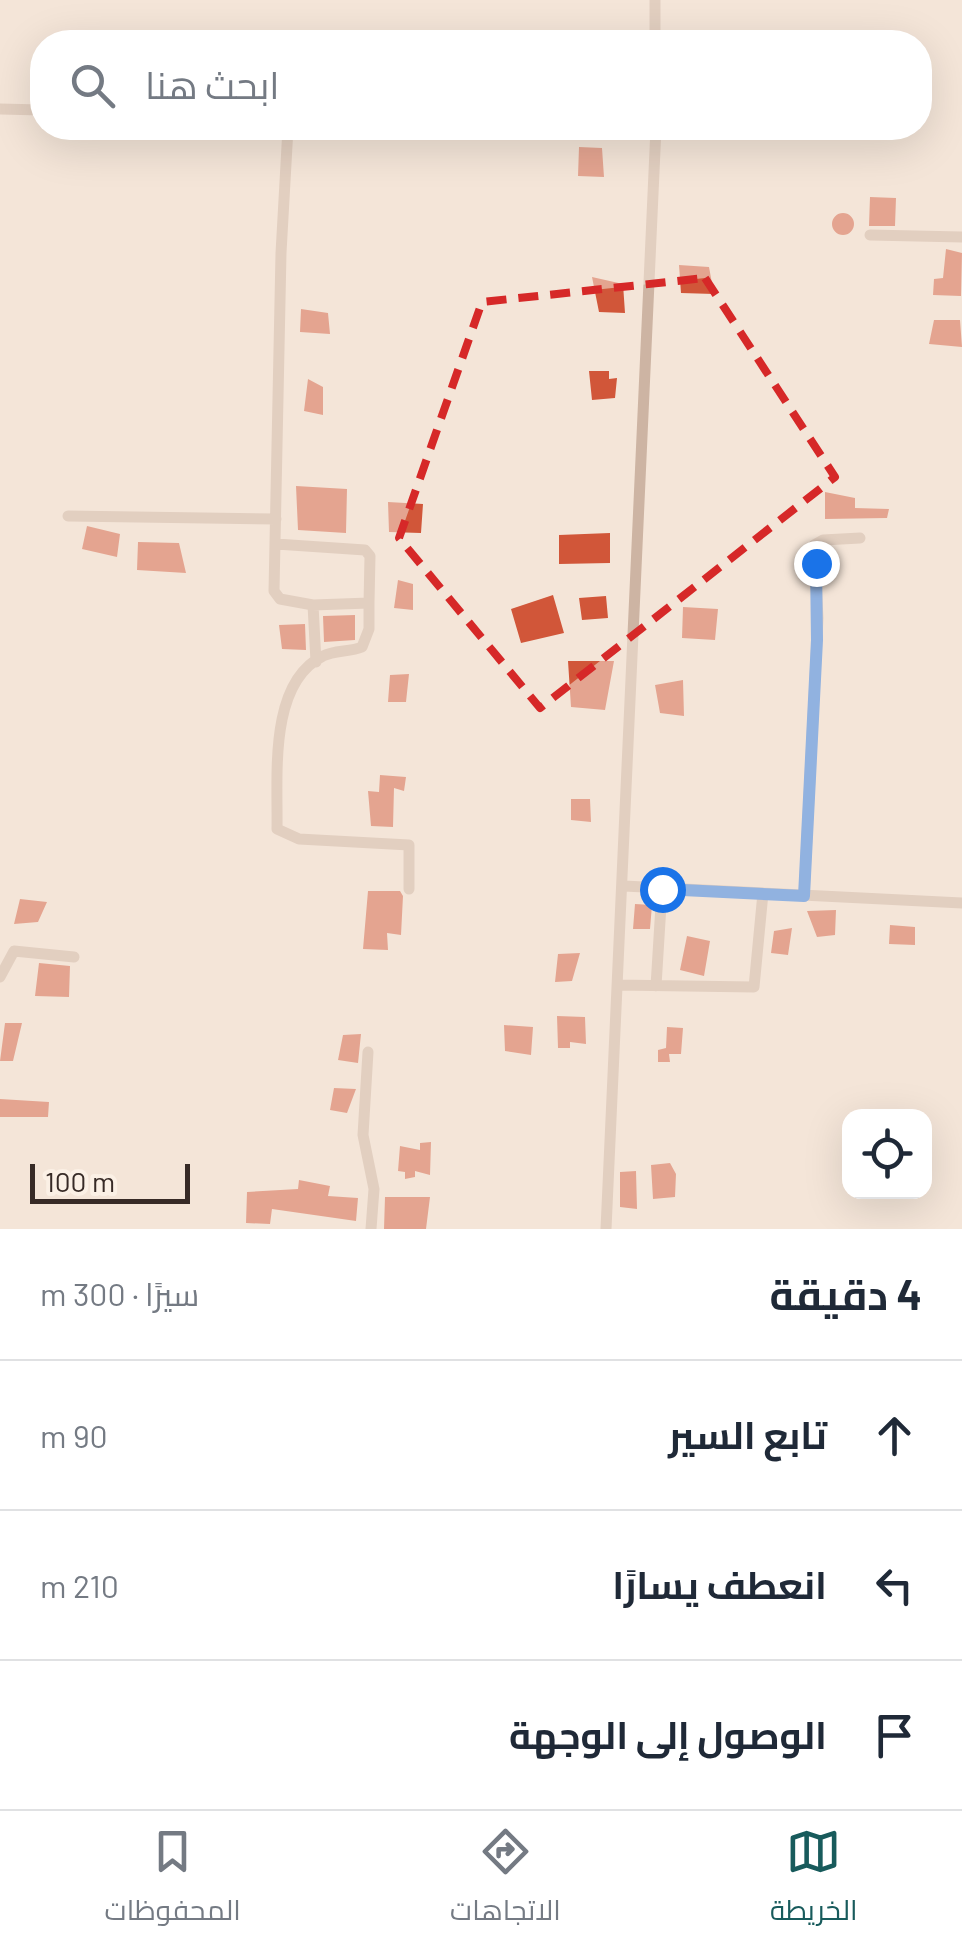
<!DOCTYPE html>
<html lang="ar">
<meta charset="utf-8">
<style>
body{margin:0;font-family:Barlow,Cairo,sans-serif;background:#f6f6f7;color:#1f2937;direction:rtl}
.controls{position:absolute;right:30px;bottom:30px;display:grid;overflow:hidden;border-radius:20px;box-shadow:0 10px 40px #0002}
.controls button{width:90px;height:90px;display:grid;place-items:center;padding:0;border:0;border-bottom:2px solid #e0e1e3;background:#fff;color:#1f2937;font:50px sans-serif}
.scale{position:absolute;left:30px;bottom:25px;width:160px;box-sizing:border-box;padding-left:10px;border:5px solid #372a26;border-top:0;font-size:28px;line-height:35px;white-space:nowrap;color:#372a26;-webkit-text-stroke:8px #fbf0e5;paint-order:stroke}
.stop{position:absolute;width:30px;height:30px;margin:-22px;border:8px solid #1a73e8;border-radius:50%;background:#fff}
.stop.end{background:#1a73e8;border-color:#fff;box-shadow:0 2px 10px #0008}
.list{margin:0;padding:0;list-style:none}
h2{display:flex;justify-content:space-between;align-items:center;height:130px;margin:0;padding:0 40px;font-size:42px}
h2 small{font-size:32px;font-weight:400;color:#747a83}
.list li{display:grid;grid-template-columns:65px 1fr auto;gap:30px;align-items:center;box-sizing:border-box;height:150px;padding:0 40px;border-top:2px solid #e0e1e3}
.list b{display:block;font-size:38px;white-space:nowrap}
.list em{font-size:32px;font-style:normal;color:#747a83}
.icon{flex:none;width:55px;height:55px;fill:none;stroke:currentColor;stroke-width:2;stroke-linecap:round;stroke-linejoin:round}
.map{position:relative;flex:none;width:962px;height:1229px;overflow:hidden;direction:ltr}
.search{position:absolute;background:#fff;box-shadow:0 10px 40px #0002;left:30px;right:30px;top:30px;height:110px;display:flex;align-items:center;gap:25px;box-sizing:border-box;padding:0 35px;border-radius:40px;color:#747a83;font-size:38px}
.sheet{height:580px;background:#fff}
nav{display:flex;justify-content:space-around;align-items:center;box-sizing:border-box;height:140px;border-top:2px solid #e0e1e3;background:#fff;font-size:28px;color:#747a83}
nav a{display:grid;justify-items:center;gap:5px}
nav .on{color:#185b5c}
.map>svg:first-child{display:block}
</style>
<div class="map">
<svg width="962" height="1229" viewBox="0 0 962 1229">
<rect width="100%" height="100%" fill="#f4e5d8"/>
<path fill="#d15639" d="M579,147L602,148L604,177L578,176Z
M870,197L896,198L895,226H869Z
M832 224a11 11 0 1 1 22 0a11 11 0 1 1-22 0Z
M946,249L962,253L961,296L933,295L934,279L943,278Z
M679,265L709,267L714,294L681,293Z
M592,277L623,284L625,313L599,312Z
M301,309L328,313L330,334L300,332Z
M934,320H960L962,347L929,344Z
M589,371H609V379L617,378L615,398L592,400Z
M308,379L323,387V415L304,411Z
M296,486L347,489L346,533L298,530Z
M825,492L855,498V508L889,509L887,518L825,519Z
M388,502L423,504L421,533L389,532Z
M87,526L120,534L117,557L82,549Z
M610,533V563L559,564V535Z
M138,542L179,543L186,573L137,570Z
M398,580L413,584V610L394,608Z
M553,595L564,633L521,643L511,609Z
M606,596L608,618L582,620L579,598Z
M683,607L718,609L715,640L682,638Z
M355,615V640L324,642L323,616Z
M305,624L306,650L282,649L279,625Z
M568,661H614L605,710L571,707Z
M409,674L406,702H388L390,675Z
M683,680L684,716L660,713L655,685Z
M380,775L406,777L404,791L394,788L393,827L371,826L368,791L379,792Z
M571,799H590L591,822L571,820Z
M368,891H400L403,896L401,935L387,933L388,950L363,949Z
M20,899L47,902L38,922L14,924Z
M635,904L652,905L650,929H633Z
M836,910L835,935L817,937L807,911Z
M890,925L915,927V945L889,944Z
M792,928L788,955L771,953L774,931Z
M687,936L710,941L704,976L680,970Z
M580,953L572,981L555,982L558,954Z
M39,963L70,966L69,997L35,996Z
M557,1016L585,1017L586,1044L570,1042V1048H558Z
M5,1023H22L13,1061H0Z
M504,1025L533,1027L531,1055L505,1051Z
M667,1027L683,1028L681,1054H669L670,1062H658V1050L666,1048Z
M361,1034L358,1063L338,1060L343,1035Z
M334,1088L356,1089L347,1113L330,1110Z
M0,1099L49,1102L48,1117H0Z
M431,1142L430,1175L415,1171V1177L405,1179V1172L398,1171L400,1146L420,1150V1143Z
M670,1163L676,1174L675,1197L653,1199L651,1165Z
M636,1171L637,1209L620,1207V1172Z
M299,1180L330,1186L328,1196L358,1198L356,1221L272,1209L270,1224L246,1223L247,1192L298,1189Z
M385,1197H430L426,1229H384Z"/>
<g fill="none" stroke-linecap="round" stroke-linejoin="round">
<path stroke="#cdb4a3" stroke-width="11" d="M655,0V42
M0,109L42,110
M288,128L281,253L274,591L280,599L313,605L369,603V629L362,647C350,652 334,650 323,656C268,683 278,777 277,829L299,839L409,845V889
M870,235L962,237
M68,516L276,519
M276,544L365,550L370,556L369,603
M313,605L316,662
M624,886L962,903
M804,896L818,618L814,545L823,540L860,538
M0,977L14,951L74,957
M617,985L754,987L763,893
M656,986L662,889
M368,1052L363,1135L374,1189L371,1229
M606,1229L656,128"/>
</g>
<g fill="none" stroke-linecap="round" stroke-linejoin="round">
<path stroke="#1a73e8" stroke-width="12" d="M662,889L804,896L817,640L816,563"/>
</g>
<path d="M0 0H962V1229H0ZM705,278L835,477L540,708L399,538L482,302Z" fill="#f4e5d8" fill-opacity=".55" fill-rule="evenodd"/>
<path fill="none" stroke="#d62828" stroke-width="8" stroke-dasharray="20 12" stroke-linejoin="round" d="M705,278L835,477L540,708L399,538L482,302Z"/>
</svg>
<div class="controls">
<button><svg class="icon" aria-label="locate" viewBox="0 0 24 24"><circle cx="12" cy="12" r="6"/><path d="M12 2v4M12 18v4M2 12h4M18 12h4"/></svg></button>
</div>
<div class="scale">100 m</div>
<div class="stop" style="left:662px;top:889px"></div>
<div class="stop end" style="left:816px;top:563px"></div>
<div class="search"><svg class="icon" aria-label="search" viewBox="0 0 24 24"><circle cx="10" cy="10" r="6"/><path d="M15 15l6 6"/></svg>ابحث هنا</div>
</div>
<section class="sheet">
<h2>4 دقيقة<small>سيرًا · 300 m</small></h2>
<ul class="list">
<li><svg class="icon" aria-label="ahead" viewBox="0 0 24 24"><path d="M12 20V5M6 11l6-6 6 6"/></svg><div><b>تابع السير</b></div><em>90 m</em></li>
<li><svg class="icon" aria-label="left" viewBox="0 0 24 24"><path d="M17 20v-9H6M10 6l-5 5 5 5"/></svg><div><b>انعطف يسارًا</b></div><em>210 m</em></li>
<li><svg class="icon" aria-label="arrive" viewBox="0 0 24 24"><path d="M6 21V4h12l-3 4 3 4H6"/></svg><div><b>الوصول إلى الوجهة</b></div></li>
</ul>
</section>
<nav>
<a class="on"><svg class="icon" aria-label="map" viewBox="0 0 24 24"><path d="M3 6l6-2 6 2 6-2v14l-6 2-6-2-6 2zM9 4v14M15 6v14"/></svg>الخريطة</a>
<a><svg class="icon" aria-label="directions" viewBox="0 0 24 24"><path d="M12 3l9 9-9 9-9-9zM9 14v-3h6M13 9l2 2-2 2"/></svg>الاتجاهات</a>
<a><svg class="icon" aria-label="saved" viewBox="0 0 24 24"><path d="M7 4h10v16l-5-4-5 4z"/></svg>المحفوظات</a>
</nav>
